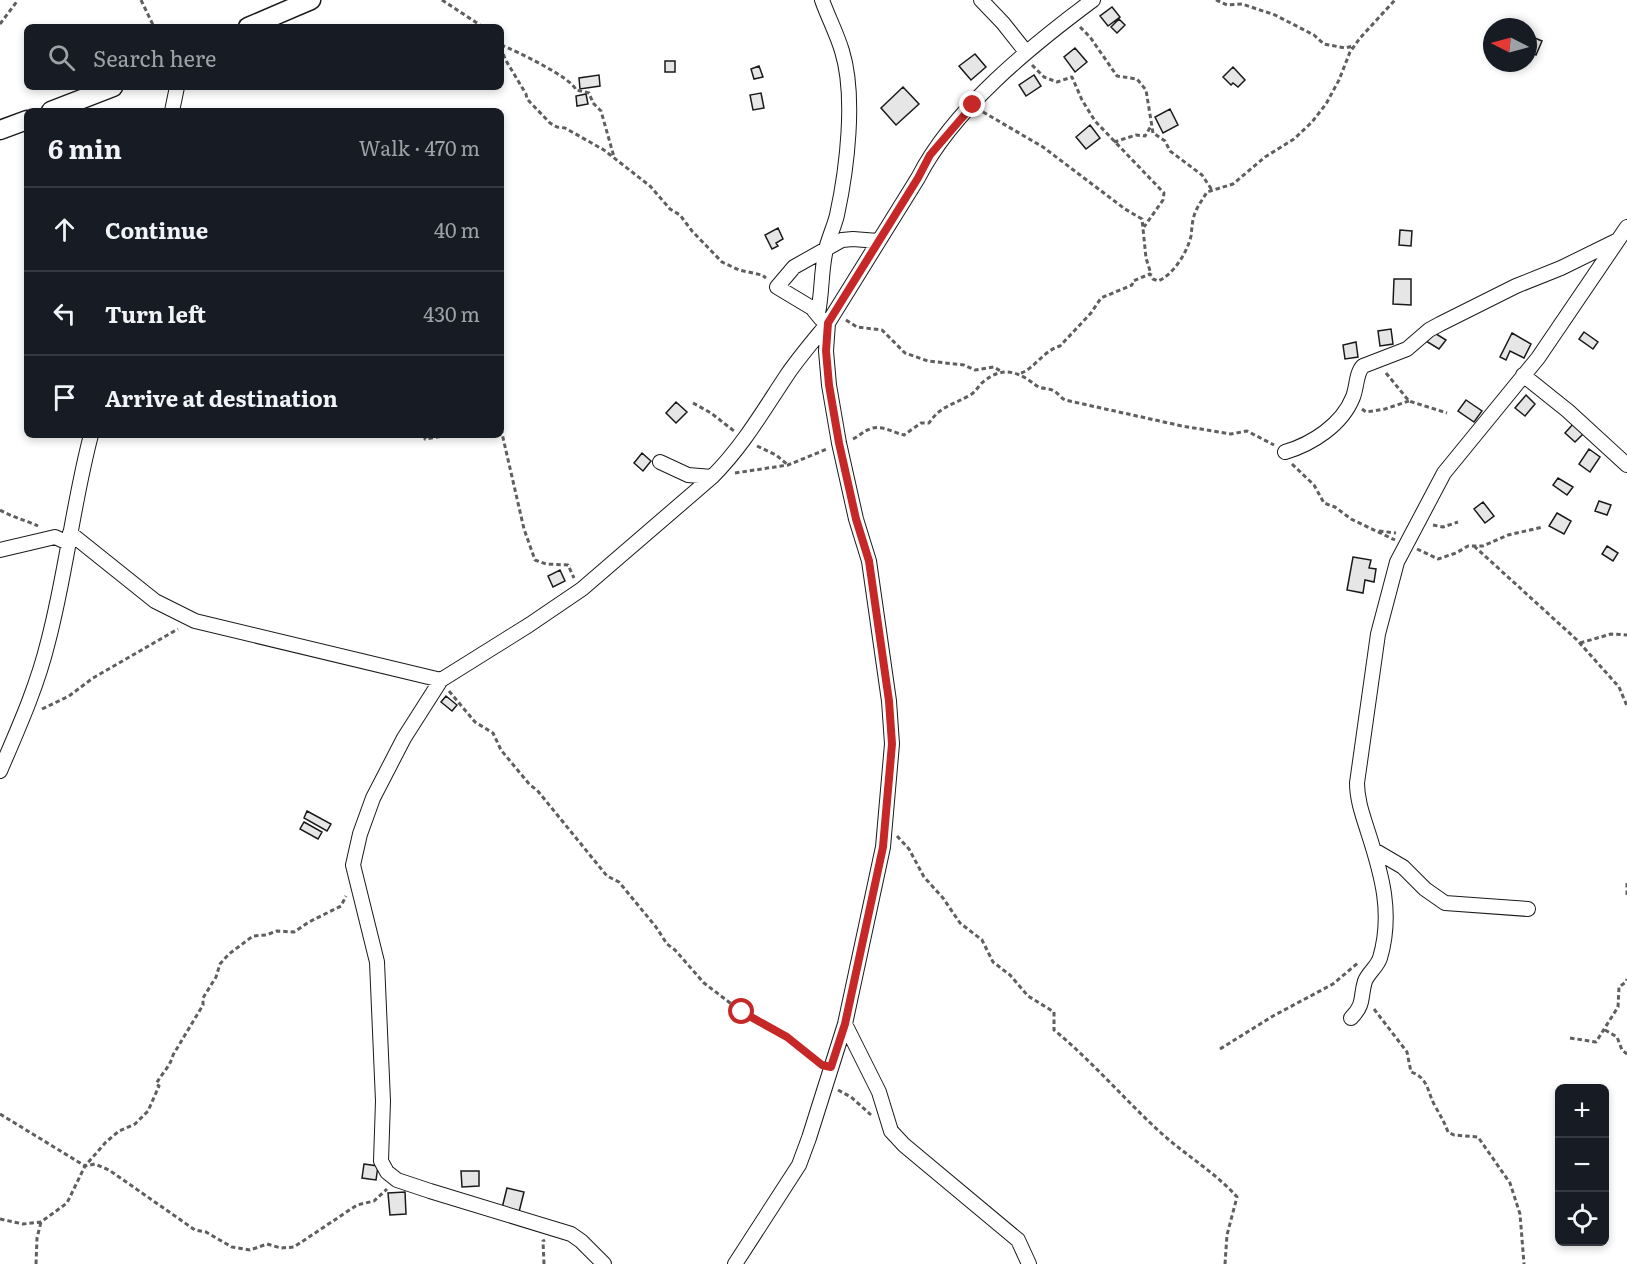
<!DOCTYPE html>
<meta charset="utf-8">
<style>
body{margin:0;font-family:Literata,serif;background:#20242c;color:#f1f3f6}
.controls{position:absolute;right:18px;bottom:18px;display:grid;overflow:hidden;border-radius:9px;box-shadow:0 3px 9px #0003}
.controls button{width:54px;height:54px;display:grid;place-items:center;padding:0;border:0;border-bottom:2px solid #363941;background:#171b24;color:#f1f3f6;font:30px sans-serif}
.compass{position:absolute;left:1483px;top:18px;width:54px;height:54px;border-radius:50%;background:#171b24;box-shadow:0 3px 9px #0003;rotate:276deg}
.stop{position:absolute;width:18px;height:18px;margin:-14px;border:4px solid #c62828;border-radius:50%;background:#fff}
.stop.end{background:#c62828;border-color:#fff;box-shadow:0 2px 6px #0008}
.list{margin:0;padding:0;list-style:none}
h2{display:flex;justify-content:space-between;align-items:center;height:78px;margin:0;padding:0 24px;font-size:26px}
h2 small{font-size:20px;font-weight:400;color:#9ea1a6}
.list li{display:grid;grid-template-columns:39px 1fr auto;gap:18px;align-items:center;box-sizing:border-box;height:84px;padding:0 24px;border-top:2px solid #363941}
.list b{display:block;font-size:22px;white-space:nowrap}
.list em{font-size:20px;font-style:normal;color:#9ea1a6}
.icon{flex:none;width:33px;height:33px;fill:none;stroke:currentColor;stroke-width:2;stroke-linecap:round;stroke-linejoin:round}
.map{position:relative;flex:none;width:1627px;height:1264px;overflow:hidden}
.search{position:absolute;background:#171b24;box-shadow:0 3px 9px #0003;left:24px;top:24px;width:480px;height:66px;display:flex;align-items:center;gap:15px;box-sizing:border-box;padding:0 21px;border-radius:9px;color:#9ea1a6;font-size:22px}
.panel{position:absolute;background:#171b24;box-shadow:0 3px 9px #0003;left:24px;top:108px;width:480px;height:330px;border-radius:9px}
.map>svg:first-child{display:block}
</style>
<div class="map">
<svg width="1627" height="1264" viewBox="0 0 1627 1264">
<rect width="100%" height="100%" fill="#fff"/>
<path fill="#e6e6e6" stroke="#1a1a1a" stroke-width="1.5" d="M1112,7L1120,17L1108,26L1100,16Z
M1119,19L1125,25L1117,33L1111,27Z
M1530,36L1542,41L1536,55L1528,51Z
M1075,48L1087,62L1075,72L1064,57Z
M975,54L986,67L971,80L959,66Z
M665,61H675V72H665Z
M759,66L763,77L754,79L751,69Z
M1233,67L1245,80L1238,87L1233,83L1231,85L1223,77Z
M599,75L600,86L580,89L579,78Z
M1034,75L1041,86L1026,96L1019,85Z
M903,87L919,104L896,125L881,108Z
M761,93L764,108L753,110L750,95Z
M586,94L588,104L577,106L576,96Z
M1170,109L1178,125L1163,133L1155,117Z
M1090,125L1100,138L1086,149L1076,137Z
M778,228L783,239L776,243L778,246L772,249L765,235Z
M1400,230L1412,231L1411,246L1399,245Z
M1394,279H1411V305L1393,304Z
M1391,329L1393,344L1380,346L1378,331Z
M1433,332L1446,340L1439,349L1426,341Z
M1584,332L1598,342L1593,349L1579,339Z
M1512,333L1531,344L1524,358L1510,351L1506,360L1500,357Z
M1356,342L1358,357L1345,359L1343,345Z
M1526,395L1535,404L1525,416L1515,408Z
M1466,400L1482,411L1474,422L1458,411Z
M676,402L687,412L676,423L666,413Z
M1574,423L1584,433L1575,442L1565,433Z
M1589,449L1600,457L1590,472L1579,464Z
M642,453L651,461L643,471L634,463Z
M1558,478L1573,487L1567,495L1553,485Z
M1599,501L1611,505L1607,515L1595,511Z
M1483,502L1494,516L1485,523L1474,509Z
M1557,513L1571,521L1564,534L1549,526Z
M1607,546L1618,553L1613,561L1602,554Z
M1353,557L1371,560L1369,568L1376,569L1374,582L1365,580L1363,593L1347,590Z
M560,570L565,581L553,587L548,576Z
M446,696L457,705L452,711L441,702Z
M307,811L331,824L327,831L304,818Z
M304,822L322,832L318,839L300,829Z
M364,1164L378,1166L376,1180L362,1178Z
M461,1171H479V1186L462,1187Z
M507,1188L524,1192L519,1212L502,1208Z
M405,1192L406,1214L390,1215L388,1193Z"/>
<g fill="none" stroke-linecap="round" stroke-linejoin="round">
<defs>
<path id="minor" d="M981,0L1003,23L1026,52
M172,111L177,87
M818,313C822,294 821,274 825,254C827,241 834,228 837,215C847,169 856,96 842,51C837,34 828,17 822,0
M821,319L812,308L777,287L794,267L842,240L853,239L878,241
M1523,375L1568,411L1627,465
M1285,452C1312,444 1342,425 1353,397C1357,387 1356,373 1363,366L1407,349L1429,330L1440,324L1516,286L1561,268L1616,241
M660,462L688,475L712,477
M70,533L155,601L195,621L441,680
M0,550L55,537L68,543
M0,771C18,729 37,687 48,642C66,574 73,503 91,435
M1374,850L1403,867L1425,889L1445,903L1528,909
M1351,1018C1365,1004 1360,997 1365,981C1369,972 1377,967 1380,958C1393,914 1382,875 1368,832C1363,816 1357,800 1357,783L1378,634L1397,562L1444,473L1538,358L1627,227
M845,1024L879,1092L891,1131L904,1145L1018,1240L1029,1264
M604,1264L581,1241L571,1234L430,1191L397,1180L387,1172L381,1161L383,1101L377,962L353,865L360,834L373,798L404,738L441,680L529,625L582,589L712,477C743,446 763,411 787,375C800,356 814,340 828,323
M735,1264L799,1165L809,1138L845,1024L883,847L892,744L889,701L869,561L856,519L839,443L829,385L826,351L828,323L918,178C953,109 1031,46 1093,0"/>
<path id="tertiary" d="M248,27L311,0
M51,111L113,87
M0,130L27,120"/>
</defs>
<use href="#minor" stroke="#1a1a1a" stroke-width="16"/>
<use href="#tertiary" stroke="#1a1a1a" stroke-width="21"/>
<path stroke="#5f5f5f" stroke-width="3" stroke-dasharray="4.5 3" stroke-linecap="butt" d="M141,0L154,27
M442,0L483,27
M1216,0L1227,5L1242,4L1275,15L1314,35L1324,44L1345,48L1353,46
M0,24L18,0
M1080,27L1090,37L1117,76L1137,79L1146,90L1153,133L1165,141L1170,151L1202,175L1212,190
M501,45C516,51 571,77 576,90L589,93L593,103L601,111L614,157
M501,47L505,59L526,94L527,99L550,123L557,127L565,128L604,150L650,186L670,209L680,215L692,231L722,262L739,270L762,275L766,278
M1032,65L1044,77L1057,82L1072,77L1082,100L1095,121L1164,193L1163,200L1144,227
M983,112L1043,147L1125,209L1142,219L1146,258L1151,274
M1114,142L1136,135L1145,136L1151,126
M846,320L857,327L882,330L905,353L928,361L964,365L975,370L994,367L1002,372
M1021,373C1034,369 1043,351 1060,346L1091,313L1101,298L1132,285L1133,281L1150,274L1153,279L1158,281C1173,275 1187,253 1191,236C1192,228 1192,221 1195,213C1198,205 1203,199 1207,192L1233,184L1265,157L1294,139L1312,122L1326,104L1339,80L1350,52L1360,38L1395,0
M1386,373L1409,401L1447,413
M693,403L711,413L734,431
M1362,409L1366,412L1385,409L1409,401
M501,429L524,529L535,560L546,564L568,565L574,578
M425,435V439L450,435
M853,439C859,436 864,431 870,429C881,424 894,433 904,435L921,423H929C941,405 954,405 970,395C976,392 979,385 983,382C1003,365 1019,372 1037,386C1042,389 1049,388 1054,391C1058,393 1061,398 1065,400L1182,426L1231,434L1247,431L1274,445
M757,446L776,455L788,465
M1292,464L1314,485L1324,503L1335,507L1351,519L1395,540
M735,473L788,465L827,449
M0,510C12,517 25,520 38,526
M1433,525L1443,527L1458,522
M1379,531L1396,533
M1474,546L1577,640L1619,687L1627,706
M1417,549L1438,559L1456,553L1468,546H1483L1508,535L1543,527
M1580,643L1611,634L1627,635
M449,691L475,722L493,733L501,750L530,785L537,790L607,876L619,882L656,927L667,944L675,950L704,983L742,1012L787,1037L818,1061
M42,709L69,696L93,678L178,629
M897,836L909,849L924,877L943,898L960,923L982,940L993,962L1010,975L1028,996L1054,1012V1030C1092,1061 1124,1099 1160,1132C1185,1155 1215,1172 1237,1197L1227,1235L1225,1264
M1627,883V896
M1374,1009L1407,1052L1411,1072C1429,1078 1427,1092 1435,1106C1440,1115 1444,1121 1448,1132L1454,1135L1478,1137L1510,1183L1520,1214L1524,1264
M1605,1030L1617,1037L1622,1050L1627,1054
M1570,1038L1596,1042L1618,1007L1619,987L1626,982L1627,979
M1220,1049L1273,1016L1333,984L1359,962
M838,1090L851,1097L871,1115
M0,1114L85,1166L95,1164L109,1170L195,1230L206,1232L232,1247L250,1250L267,1244L281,1248L294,1247L357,1205L374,1201L387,1189
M0,1219L23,1224L41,1222L67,1203L85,1166L106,1142L119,1131L135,1124L148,1111L159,1086L156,1084C162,1073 170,1067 173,1055L203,1005V998L216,977L220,964L229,954L253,936L266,935L277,931L294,932L309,922L341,906L346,896
M36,1264L37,1238L41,1222
M544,1264L543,1241L545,1240"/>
<use href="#minor" stroke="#fff" stroke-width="14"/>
<use href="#tertiary" stroke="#fff" stroke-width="18"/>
</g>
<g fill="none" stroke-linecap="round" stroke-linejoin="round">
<path stroke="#c62828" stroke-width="8" d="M742,1012L787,1037L822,1065L831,1067L845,1024L883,847L892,744L889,701L869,561L856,519L839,443L829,385L826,351L828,323L918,178L930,155L973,105"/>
</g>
</svg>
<div class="controls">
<button>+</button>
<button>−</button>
<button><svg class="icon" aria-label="locate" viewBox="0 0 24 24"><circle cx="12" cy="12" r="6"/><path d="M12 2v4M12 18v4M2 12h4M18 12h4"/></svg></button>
</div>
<svg class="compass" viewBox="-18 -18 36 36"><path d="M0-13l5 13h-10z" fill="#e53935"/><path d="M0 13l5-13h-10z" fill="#9ea1a6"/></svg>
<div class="stop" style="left:742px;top:1012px"></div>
<div class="stop end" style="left:973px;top:105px"></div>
<div class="search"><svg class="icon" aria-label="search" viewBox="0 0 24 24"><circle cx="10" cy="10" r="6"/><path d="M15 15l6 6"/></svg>Search here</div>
<section class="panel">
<h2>6 min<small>Walk · 470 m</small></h2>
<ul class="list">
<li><svg class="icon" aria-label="ahead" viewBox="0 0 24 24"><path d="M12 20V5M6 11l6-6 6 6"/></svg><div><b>Continue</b></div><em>40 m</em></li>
<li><svg class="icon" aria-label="left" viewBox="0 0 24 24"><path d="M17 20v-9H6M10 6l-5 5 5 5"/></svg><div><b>Turn left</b></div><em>430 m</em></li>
<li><svg class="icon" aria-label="arrive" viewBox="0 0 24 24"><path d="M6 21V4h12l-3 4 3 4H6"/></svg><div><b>Arrive at destination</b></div></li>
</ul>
</section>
</div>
